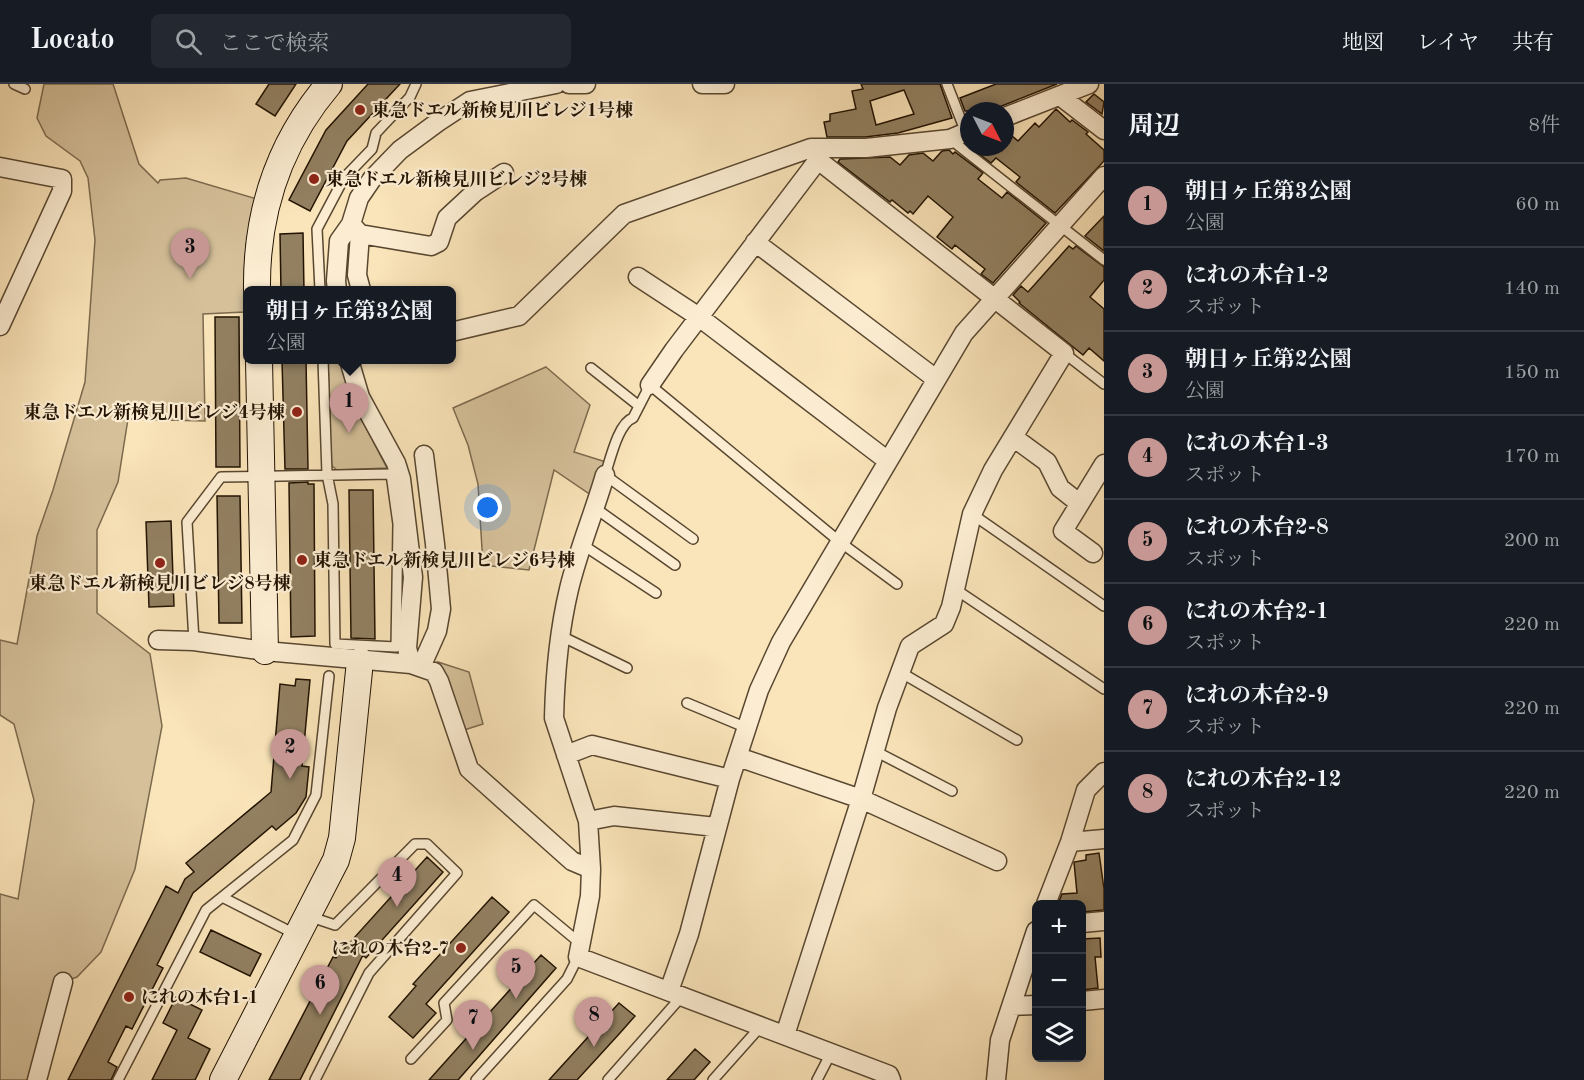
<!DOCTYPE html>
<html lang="ja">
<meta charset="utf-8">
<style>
body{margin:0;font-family:"Old Standard TT","Noto Serif JP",serif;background:#242831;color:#f1f3f6}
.controls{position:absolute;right:18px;bottom:18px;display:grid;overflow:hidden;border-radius:9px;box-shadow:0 3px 15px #0003}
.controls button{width:54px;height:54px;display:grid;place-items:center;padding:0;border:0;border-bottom:2px solid #363941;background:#171b24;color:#f1f3f6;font:30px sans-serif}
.compass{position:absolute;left:960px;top:18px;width:54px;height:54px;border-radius:50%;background:#171b24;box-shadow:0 3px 15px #0003;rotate:132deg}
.you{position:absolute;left:488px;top:424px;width:21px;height:21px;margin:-15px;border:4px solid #fff;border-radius:50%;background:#1a73e8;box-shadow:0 0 0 9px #1a73e833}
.badge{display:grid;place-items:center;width:39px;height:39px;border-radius:50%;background:#c59692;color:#111;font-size:20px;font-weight:700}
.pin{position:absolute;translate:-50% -50px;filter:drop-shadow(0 2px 3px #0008)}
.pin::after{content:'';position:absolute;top:32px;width:21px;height:18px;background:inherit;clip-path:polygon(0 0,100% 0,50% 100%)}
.popup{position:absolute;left:243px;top:202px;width:213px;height:78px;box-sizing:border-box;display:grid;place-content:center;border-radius:9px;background:#171b24;filter:drop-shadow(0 2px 4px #0005);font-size:20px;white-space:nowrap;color:#9ea1a6}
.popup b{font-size:22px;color:#f1f3f6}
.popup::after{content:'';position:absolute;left:50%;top:100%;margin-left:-12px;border:12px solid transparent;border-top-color:#171b24}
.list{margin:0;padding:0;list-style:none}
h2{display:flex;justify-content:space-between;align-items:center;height:78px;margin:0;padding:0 24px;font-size:26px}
h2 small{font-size:20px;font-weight:400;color:#9ea1a6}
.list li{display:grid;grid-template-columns:39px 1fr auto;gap:18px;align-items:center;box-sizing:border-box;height:84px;padding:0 24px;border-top:2px solid #363941}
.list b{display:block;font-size:22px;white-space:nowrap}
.list p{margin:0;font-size:20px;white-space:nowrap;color:#9ea1a6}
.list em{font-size:20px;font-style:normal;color:#9ea1a6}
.icon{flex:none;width:33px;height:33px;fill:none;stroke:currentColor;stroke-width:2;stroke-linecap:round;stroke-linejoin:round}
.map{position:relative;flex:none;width:1104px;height:996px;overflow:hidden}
header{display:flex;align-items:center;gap:36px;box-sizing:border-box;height:84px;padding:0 30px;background:#171b24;border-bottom:2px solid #363941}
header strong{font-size:28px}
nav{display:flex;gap:33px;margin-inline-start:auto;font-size:21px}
.search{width:420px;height:54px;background:#242831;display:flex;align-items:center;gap:15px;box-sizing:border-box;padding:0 21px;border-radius:9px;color:#9ea1a6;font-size:22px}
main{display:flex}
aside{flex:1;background:#171b24}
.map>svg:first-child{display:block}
</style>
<header>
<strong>Locato</strong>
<div class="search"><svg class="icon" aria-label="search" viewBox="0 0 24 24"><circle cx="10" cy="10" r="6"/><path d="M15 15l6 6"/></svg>ここで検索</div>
<nav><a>地図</a><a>レイヤ</a><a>共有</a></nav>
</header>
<main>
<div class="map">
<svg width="1104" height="996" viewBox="0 0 1104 996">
<rect width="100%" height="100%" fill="#fae4b9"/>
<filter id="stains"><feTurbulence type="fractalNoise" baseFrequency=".00333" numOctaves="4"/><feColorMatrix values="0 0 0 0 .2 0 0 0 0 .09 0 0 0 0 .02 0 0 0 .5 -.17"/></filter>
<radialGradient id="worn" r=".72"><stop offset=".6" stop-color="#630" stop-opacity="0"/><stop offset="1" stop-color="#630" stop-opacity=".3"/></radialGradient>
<path fill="#d5c09a" stroke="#7c6a4e" stroke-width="1.5" d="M44,0H113L139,80L158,99L160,96L186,94L257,115L246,161L245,228L203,230L205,337L128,335L118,398L97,446V529L150,570L162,642L135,785L101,868L77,893L63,898L33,996H0V810L18,815L34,716L14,640L0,631V556L17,560L37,452L53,406L85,298L95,156L88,94L80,77L46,52L37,34Z
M328,276H342L352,317L387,384L337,386L331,381Z
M546,283L590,321L574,368L606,378L594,413L554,386L529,486L483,481L478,400L468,361L453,324Z
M438,578L469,588L483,640L461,647Z"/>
<path fill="#928061" stroke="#221302" stroke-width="1.5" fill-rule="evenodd" d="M269,0H296L275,32L256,20Z
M368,0H400L347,57L310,127L289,116L326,46Z
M861,0H940L952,34L898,49L865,53H827L824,38L830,37V30L856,25L852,7L863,5ZM904,6L914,30L876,41L870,17Z
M996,0H1057L989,27H986L989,23L980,27H965L960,14Z
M1094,10L1104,18L1102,30L1086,18Z
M1056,25L1070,38L1072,36L1088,48L1086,50L1104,66V77L1055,129L1016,98L1020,93L996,74L991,79L978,69L983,63H1005V46L1018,57L1035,39L1039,43Z
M949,66L953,70L955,68L983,89L978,95L1002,114L1007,108L1046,139L993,199L981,190L985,185L955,161L952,165L937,153L953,133L928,112L913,130L910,127L908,129L892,116L890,118L838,78L840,75L890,73L900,81L909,71L923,69L933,77L942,67Z
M1104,132V167L1085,152Z
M303,149L304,207H281L280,150Z
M1069,162L1073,165L1076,162L1104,183V196L1090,213L1104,225V277L1089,264L1083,271L1019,219L1020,218L1013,211L1021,202L1028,208Z
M215,233H239L240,383H216Z
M282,276H306L308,385H285Z
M308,398V400H314L315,552L291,553L289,399Z
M349,406H373L375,555L351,554Z
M217,412H240L242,539H219Z
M171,437L174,522L149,523L146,438Z
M296,595L310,596L302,682L309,683L306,713L296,729L276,746L272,742L193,809L157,881L163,884L132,945L126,942L108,978L117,983L111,996H68L166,802L178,809L185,795L194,788L186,779L271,708L280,600L295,602Z
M1099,769L1104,805V826L1082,828V820H1058L1062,810L1077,809L1074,778L1086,776V771Z
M427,773L443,788L366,874L363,871L300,996H269L333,873L336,874Z
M492,813L509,828L426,920L436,929L413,954L389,933L416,902L413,900Z
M211,846L261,870L250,892L200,868Z
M1100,854L1101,873H1095L1098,904L1082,906V855Z
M541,871L556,884L458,996H429Z
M176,913L202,926L188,954L210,965L195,996H152L177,946L163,939Z
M619,919L635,932L620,949L577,996H549Z
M695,965L710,978L694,996H667Z"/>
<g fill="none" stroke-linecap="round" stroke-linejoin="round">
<defs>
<path id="lane" d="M14,0L25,5
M947,0L966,49
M950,55L1104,176
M320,206L317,145L344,94L372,65L376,49L410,13L416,0
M1064,269L1104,300
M591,284L639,322
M595,424L675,481
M972,430L1104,522
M693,455L605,391C610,377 618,339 633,334L650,301L840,458L897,500
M583,461L656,509
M955,505L1104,605
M561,552L627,584
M194,557L187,438L221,393L391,390L398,440L396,563L335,560L333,420L327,390L323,276
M900,588L1017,656
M687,619L747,644
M875,667L952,707
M222,813L297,851
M308,832L335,841L415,760H427L457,789L369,889L315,996
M411,975L447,936L444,919L534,821L581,860
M118,996L206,826L293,756L316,711L329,592
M476,996L567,895L578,873
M608,996L682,912
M713,996L761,942
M817,996L831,969"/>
<path id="street" d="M569,0H586
M702,0H725
M1060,12L1104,46
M1005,33L1089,0
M0,83L62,95V107L0,242
M360,150L431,162L439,158L447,134L475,108L504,89
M755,158L936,295
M638,193L699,233L888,377
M337,206L336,197L339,157L351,140
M361,206L357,191L360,150L351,140L359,114L372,95L400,66L438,38L470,17L556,0
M451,248L519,232L624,130L811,64H866L950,55L969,47
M349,276L360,313L396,379L401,395L413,493L407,564L411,580
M650,301L674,266L818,76L821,66
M1013,353L1047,378L1060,404L1079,419
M605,391C594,429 578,467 569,505C559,547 555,591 554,634L588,737L591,785L590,812L578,873L889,991L891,996
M1093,469L1063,447L1104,380
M158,556L194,557L265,567L411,580L434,588L439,597L469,685L572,777L591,785
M421,583L437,547L441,525L435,460L424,371
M566,671L592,661L730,695
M738,673L861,715L997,777
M588,737L614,732L716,743
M1070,758L1104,755
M1046,820L1070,758L1086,706L1104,688
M1082,839L1104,837
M669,907L689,850L730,695L759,606L781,558L964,249L1104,92
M1082,917L1104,915
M1012,922L1036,921
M785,951L861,715L887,624L910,562L944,540L951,523L972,430L993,386L1064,269L818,76
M37,996L63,898
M996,996L1000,956L1036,847"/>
<path id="secondary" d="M257,206C256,129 278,60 329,0
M259,276L265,567
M223,996L336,776L342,754L360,577"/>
</defs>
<use href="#lane" stroke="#584730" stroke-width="12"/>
<use href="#street" stroke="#584730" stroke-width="21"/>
<use href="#secondary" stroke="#221302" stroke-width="28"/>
<use href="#lane" stroke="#fcedd2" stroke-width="9"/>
<use href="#street" stroke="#fcedd2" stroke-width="18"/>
<use href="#secondary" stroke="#fcedd2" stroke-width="26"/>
</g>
<g fill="#8f2418" stroke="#fcedd2" stroke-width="2">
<circle cx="360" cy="26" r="6"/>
<circle cx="314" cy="95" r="6"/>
<circle cx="297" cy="328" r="6"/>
<circle cx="302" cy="476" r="6"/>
<circle cx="160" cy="479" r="6"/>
<circle cx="461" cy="864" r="6"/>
<circle cx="129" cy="913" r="6"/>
</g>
<g text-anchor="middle" stroke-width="4.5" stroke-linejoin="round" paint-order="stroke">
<g font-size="18" font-weight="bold" fill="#221302" stroke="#fcedd2" text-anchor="start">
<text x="372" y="32">東急ドエル新検見川ビレジ1号棟</text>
<text x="326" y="101">東急ドエル新検見川ビレジ2号棟</text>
<text x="285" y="334" text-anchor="end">東急ドエル新検見川ビレジ4号棟</text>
<text x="314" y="482">東急ドエル新検見川ビレジ6号棟</text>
<text x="160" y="505" text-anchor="middle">東急ドエル新検見川ビレジ8号棟</text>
<text x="449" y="870" text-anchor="end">にれの木台2-7</text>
<text x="141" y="919">にれの木台1-1</text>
</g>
</g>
<rect width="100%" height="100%" filter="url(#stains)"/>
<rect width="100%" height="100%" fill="url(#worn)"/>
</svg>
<div class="controls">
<button>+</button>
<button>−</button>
<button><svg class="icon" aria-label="layers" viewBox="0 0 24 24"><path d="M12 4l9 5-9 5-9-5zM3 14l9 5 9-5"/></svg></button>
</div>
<svg class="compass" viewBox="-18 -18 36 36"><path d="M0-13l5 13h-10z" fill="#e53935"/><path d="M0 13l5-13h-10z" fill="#9ea1a6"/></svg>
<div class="you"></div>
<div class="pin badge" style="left:349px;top:349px">1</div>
<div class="popup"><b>朝日ヶ丘第3公園</b>公園</div>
<div class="pin badge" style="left:290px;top:695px">2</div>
<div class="pin badge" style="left:190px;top:195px">3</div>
<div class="pin badge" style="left:397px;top:823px">4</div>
<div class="pin badge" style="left:516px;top:915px">5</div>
<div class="pin badge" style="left:320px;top:931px">6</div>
<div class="pin badge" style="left:473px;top:966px">7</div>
<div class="pin badge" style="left:594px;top:963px">8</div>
</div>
<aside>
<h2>周辺<small>8件</small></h2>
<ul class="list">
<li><span class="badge">1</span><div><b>朝日ヶ丘第3公園</b><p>公園</p></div><em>60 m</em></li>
<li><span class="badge">2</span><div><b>にれの木台1-2</b><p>スポット</p></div><em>140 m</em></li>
<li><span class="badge">3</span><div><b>朝日ヶ丘第2公園</b><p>公園</p></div><em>150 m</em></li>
<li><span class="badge">4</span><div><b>にれの木台1-3</b><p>スポット</p></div><em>170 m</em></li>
<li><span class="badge">5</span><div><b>にれの木台2-8</b><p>スポット</p></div><em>200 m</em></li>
<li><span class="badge">6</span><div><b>にれの木台2-1</b><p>スポット</p></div><em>220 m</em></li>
<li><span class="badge">7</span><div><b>にれの木台2-9</b><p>スポット</p></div><em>220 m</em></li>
<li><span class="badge">8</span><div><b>にれの木台2-12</b><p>スポット</p></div><em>220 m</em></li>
</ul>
</aside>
</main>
